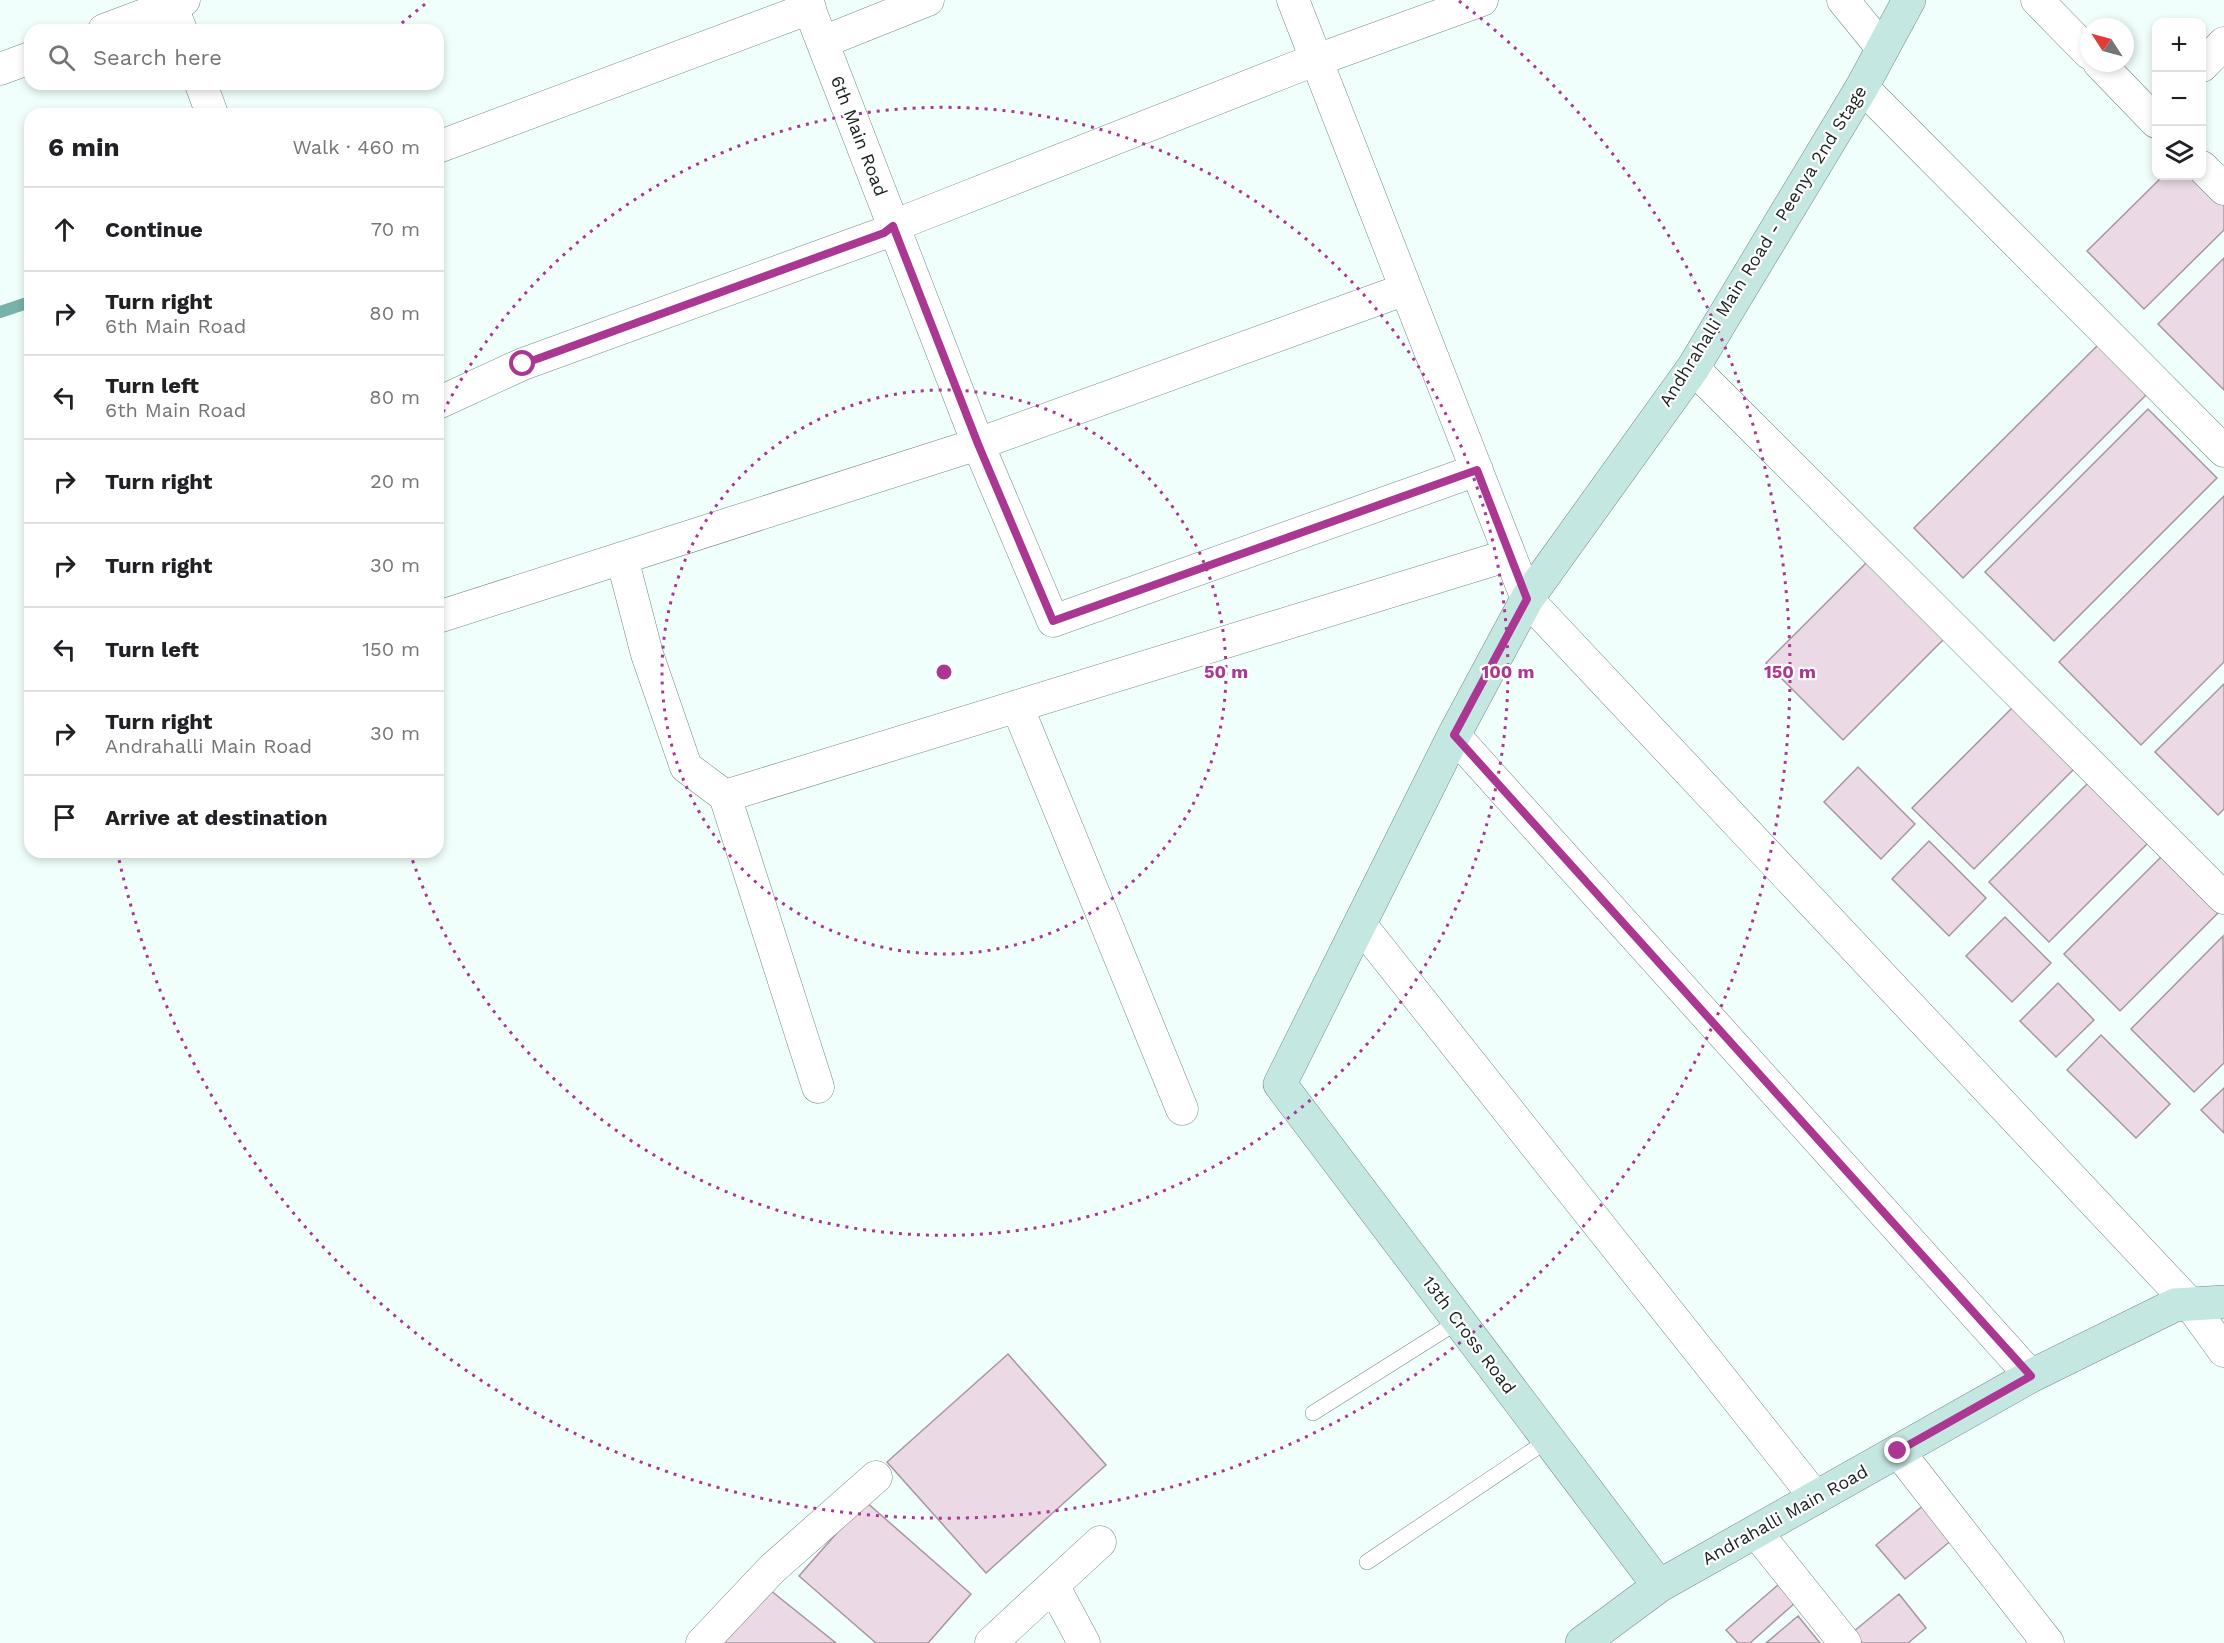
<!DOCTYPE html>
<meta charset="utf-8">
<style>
body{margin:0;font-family:"Work Sans",sans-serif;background:#f2f2f2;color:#202124}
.controls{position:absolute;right:18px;top:18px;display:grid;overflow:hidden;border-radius:12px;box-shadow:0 3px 9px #0003}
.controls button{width:54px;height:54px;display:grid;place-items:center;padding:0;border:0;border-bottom:2px solid #e0e0e0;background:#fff;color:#202124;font:30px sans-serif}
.compass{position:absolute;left:2080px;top:18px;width:54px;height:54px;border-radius:50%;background:#fff;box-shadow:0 3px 9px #0003;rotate:306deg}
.stop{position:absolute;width:18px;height:18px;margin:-14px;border:4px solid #aa3792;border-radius:50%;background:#fff}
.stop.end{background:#aa3792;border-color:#fff;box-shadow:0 2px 6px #0008}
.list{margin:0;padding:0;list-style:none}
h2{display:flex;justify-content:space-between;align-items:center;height:78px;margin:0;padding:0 24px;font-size:26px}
h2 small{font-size:20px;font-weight:400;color:#757577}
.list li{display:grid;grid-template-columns:39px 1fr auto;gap:18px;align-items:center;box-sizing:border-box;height:84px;padding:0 24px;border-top:2px solid #e0e0e0}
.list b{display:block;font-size:22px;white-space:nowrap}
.list p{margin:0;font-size:20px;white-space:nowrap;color:#757577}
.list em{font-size:20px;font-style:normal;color:#757577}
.icon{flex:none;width:33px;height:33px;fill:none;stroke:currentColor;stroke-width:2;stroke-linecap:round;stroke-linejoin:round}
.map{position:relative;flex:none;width:2224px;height:1643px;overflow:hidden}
.search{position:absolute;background:#fff;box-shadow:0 3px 9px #0003;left:24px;top:24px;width:420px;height:66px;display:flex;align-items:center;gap:15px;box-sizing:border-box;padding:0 21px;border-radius:18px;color:#757577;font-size:22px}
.panel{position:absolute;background:#fff;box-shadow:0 3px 9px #0003;left:24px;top:108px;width:420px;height:750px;border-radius:18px}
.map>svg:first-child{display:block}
</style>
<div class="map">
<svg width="2224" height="1643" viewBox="0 0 2224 1643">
<rect width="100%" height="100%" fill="#f0fffc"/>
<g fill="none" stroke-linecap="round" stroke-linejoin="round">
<path stroke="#78b2a8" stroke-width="12" d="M0,312L30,302"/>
</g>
<path fill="#ebd9e5" stroke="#a796a1" stroke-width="1.5" d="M2163,176H2202L2224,193V230L2144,309L2087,251Z
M2224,258V390L2158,324Z
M2101,342L2150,391L1963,578L1914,528Z
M2148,409L2217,478L2054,641L1985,572Z
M2224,496V662L2141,745L2059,662Z
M1869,560L1946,637L1843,740L1766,663Z
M2224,684V809L2218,815L2155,752Z
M2018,702L2079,764L1974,869L1912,808Z
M1858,767L1915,824L1881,859L1824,802Z
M2089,782L2149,842L2049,942L1989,882Z
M1929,841L1986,898L1949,936L1892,879Z
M2164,854L2221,910L2120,1011L2064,954Z
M2005,917L2051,963L2012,1002L1966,956Z
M2223,936L2224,1063L2194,1092L2131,1029Z
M2058,983L2094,1020L2056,1057L2020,1021Z
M2101,1035L2170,1104L2136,1138L2067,1070Z
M2224,1088V1133L2201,1110Z
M1008,1354L1106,1465L986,1573L887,1462Z
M865,1501L971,1594L928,1643H876L799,1576Z
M1925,1504L1953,1539L1905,1579L1876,1545Z
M1779,1584L1795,1603L1750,1643H1738L1726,1630Z
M765,1586L836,1643H720Z
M1899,1594L1926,1628L1908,1643H1862L1853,1632Z
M1798,1616L1820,1643H1766Z"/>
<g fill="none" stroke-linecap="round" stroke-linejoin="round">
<defs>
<path id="lane" d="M1313,1413L1459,1321
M1367,1562L1548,1440"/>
<path id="street" d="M169,0L181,30
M806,0L978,444L1053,621L1477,470
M1293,0L1527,599L2190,1304L2224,1351
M1843,0L1882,48
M2037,0L2089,53
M104,30L184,0
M823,42L928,0
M2099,63L2156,122
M2202,66L2224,43
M0,69L30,58
M201,84L212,114
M1862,87L2224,451
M438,147L810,8
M2202,167L2224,189
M1693,368L2224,898
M438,403L523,364L884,233L893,226L1312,61L1315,57L1328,56L1482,0
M622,558L647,654L686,767L725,796L1509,555
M438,617L978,444L1406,289
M1017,706L1182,1109
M1454,735L2031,1376
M725,796L818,1087
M1360,924L1816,1498
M1898,1451L2048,1643
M1756,1532L1845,1643
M1054,1587L1084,1643
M702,1643L772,1569L876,1477
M991,1643L1100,1542"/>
<path id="secondary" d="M1659,1586L1280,1084L1454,735L1527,599L1693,368L1862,87L1909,0
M1582,1643L1659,1586L2031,1376L2175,1305L2224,1302"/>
</defs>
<use href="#lane" stroke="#748a86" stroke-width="16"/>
<use href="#street" stroke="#748a86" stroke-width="33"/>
<use href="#secondary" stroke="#748a86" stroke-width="34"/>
<use href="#lane" stroke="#fff" stroke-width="15"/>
<use href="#street" stroke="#fff" stroke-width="32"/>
<use href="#secondary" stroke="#c5e7e2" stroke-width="33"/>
</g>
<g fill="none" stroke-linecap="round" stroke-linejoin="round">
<path stroke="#aa3792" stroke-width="8" d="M523,364L884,233L893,226L978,444L1053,621L1477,470L1527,599L1454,735L2031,1376L1898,1451"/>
</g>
<g fill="none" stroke="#aa3792" stroke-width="3" stroke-dasharray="3 6">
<circle cx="944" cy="672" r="282"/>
<path d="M439 420A564 564 0 1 1 411 856"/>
<path d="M395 29A846 846 0 0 1 429 1M1459 1A846 846 0 1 1 118 855"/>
</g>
<g text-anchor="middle" stroke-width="4.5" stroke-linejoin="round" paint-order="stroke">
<g font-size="18" fill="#192221" stroke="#fff">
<text transform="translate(859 136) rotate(69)" y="6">6th Main Road</text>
<text transform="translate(1763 246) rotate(-58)" y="6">Andhrahalli Main Road - Peenya 2nd Stage</text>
<text transform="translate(1469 1335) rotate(53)" y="6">13th Cross Road</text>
<text transform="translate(1785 1515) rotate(-29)" y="6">Andrahalli Main Road</text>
</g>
</g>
<circle cx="944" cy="672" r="9" fill="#aa3792" stroke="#fff" stroke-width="3"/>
<g font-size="18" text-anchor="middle" font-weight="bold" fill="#aa3792" stroke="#fff" stroke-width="4.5" stroke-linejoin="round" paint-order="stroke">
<text x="1226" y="678">50 m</text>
<text x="1508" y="678">100 m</text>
<text x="1790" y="678">150 m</text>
</g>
</svg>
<div class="controls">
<button>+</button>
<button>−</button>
<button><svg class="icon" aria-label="layers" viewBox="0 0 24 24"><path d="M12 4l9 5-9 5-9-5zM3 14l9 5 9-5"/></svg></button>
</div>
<svg class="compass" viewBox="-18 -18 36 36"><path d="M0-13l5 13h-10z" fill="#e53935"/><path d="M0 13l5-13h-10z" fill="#757577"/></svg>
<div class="stop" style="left:523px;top:364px"></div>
<div class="stop end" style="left:1898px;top:1451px"></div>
<div class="search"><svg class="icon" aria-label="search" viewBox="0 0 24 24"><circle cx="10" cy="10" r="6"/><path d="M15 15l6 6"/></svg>Search here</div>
<section class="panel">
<h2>6 min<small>Walk · 460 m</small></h2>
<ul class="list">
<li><svg class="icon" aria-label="ahead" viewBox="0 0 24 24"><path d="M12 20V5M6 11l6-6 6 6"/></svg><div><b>Continue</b></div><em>70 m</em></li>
<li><svg class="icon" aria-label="right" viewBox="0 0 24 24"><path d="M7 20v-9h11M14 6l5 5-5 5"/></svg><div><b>Turn right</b><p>6th Main Road</p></div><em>80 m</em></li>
<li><svg class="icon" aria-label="left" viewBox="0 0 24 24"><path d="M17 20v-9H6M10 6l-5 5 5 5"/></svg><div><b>Turn left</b><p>6th Main Road</p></div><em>80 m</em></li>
<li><svg class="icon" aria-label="right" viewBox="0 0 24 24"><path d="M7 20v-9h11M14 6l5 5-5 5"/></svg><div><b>Turn right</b></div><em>20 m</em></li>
<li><svg class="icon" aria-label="right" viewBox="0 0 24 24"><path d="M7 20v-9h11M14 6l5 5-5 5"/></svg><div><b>Turn right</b></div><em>30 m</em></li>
<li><svg class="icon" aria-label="left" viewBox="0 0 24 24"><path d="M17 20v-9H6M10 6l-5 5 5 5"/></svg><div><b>Turn left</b></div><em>150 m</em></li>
<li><svg class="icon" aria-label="right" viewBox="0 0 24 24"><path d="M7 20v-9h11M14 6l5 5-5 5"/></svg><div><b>Turn right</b><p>Andrahalli Main Road</p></div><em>30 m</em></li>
<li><svg class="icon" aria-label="arrive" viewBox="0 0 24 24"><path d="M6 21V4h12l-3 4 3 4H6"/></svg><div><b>Arrive at destination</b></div></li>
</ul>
</section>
</div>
